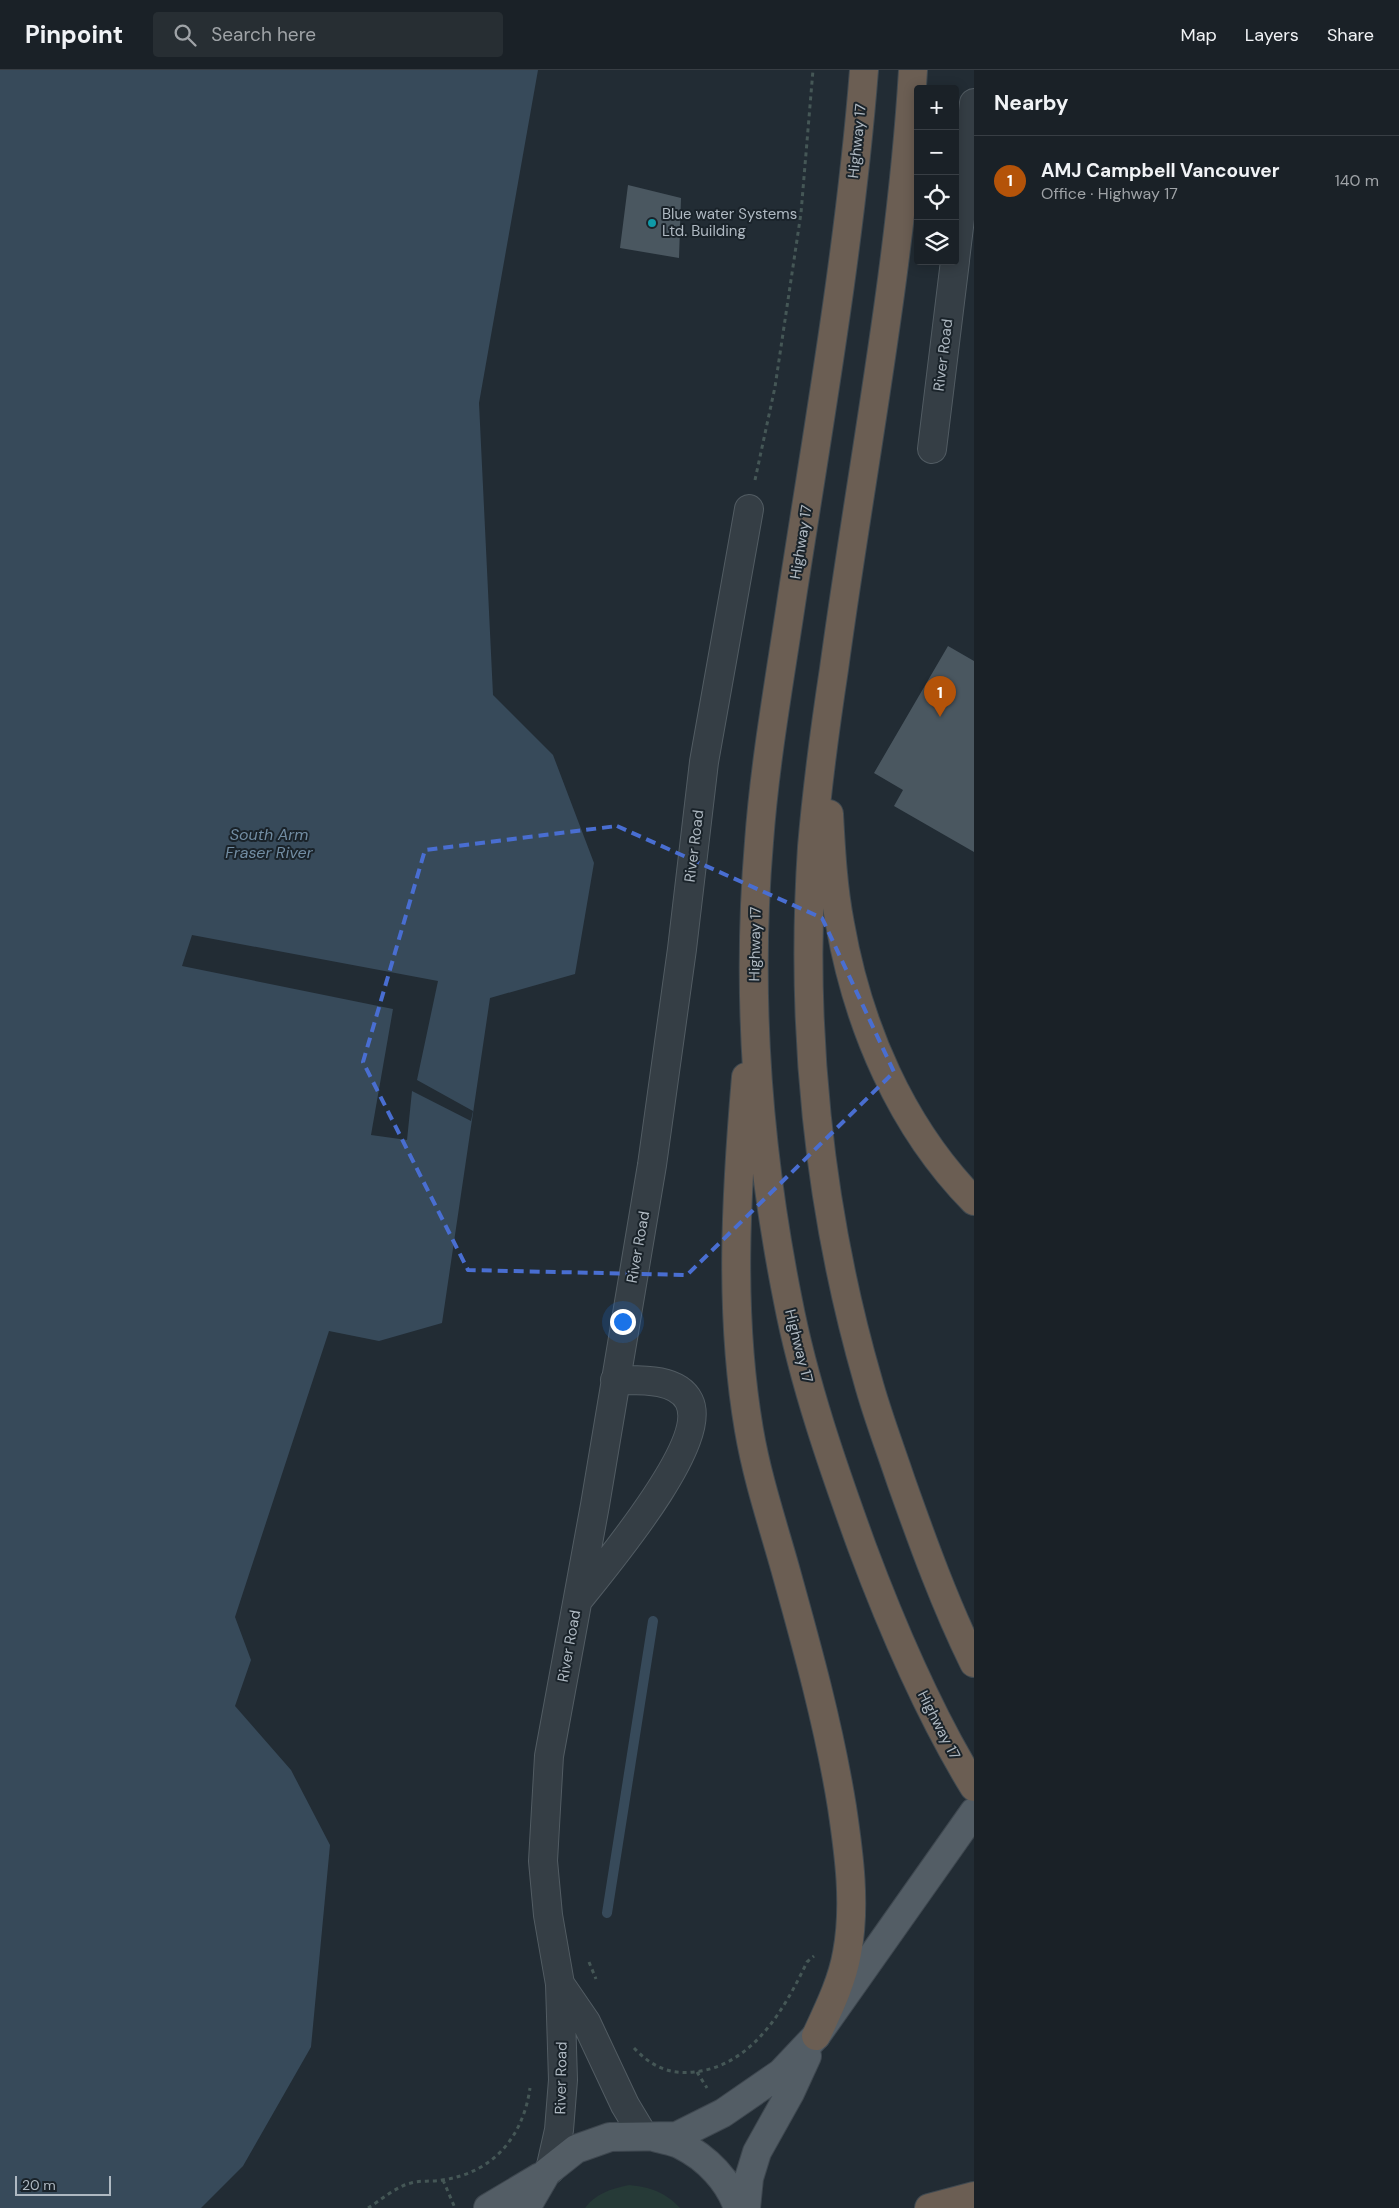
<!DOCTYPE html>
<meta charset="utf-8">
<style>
body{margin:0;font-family:"DM Sans",sans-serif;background:#272e33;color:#f1f3f6}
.controls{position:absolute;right:15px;top:15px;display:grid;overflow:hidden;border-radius:5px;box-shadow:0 2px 12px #0003}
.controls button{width:45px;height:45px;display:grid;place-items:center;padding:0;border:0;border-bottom:1px solid #383e44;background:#1a2127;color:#f1f3f6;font:25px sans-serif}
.scale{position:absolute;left:15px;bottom:12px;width:96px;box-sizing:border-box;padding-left:5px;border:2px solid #afb9c2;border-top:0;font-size:14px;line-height:18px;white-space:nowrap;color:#afb9c2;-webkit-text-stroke:4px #1a232a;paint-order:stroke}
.you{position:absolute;left:622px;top:1251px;width:18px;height:18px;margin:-12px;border:4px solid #fff;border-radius:50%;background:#1a73e8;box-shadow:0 0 0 8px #1a73e833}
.badge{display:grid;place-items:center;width:32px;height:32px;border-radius:50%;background:#b45309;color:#fff;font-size:16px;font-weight:700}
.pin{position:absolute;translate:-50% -41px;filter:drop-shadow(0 1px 2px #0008)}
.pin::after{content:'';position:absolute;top:26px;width:18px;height:15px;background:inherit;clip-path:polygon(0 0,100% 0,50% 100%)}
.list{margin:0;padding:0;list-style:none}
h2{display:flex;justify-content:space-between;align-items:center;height:65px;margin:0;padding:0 20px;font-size:21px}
h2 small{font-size:16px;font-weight:400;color:#9fa3a7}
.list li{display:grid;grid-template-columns:32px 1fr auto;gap:15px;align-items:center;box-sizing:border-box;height:90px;padding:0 20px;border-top:1px solid #383e44}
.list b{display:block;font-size:19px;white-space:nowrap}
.list p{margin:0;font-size:16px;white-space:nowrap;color:#9fa3a7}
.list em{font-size:16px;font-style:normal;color:#9fa3a7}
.icon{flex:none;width:28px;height:28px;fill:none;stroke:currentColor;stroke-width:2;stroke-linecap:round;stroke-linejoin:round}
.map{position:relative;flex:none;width:974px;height:2138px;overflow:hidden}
header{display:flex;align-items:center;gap:30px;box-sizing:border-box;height:70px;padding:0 25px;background:#1a2127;border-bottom:1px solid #383e44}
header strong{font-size:24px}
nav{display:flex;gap:28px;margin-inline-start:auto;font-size:18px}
.search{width:350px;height:45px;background:#272e33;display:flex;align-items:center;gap:12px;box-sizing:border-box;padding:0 18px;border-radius:5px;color:#9fa3a7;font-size:19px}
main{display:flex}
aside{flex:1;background:#1a2127}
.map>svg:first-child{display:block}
</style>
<header>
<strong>Pinpoint</strong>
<div class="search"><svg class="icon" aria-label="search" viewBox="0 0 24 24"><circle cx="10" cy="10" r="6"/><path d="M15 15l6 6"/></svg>Search here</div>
<nav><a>Map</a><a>Layers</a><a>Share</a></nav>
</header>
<main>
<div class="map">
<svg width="974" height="2138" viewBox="0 0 974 2138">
<rect width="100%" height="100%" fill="#222c34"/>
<path fill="#263a37" d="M629,2115C650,2117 665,2122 680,2138H585C596,2123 611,2119 629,2115Z"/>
<path fill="#374a5a" d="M0,0H538L479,333L493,625L553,685L594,793L575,904L490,928L442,1253L379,1271L329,1261L235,1547L251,1590L235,1636L291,1700L330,1775L311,1977L243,2096L201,2138H0Z"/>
<path fill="#222c34" d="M192,865L438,911L417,1010L473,1041L471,1051L412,1021L407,1070L371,1065L393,939L182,896Z"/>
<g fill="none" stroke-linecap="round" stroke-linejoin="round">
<path stroke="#374a5a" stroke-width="10" d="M607,1843L653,1551"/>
</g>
<path fill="#4a5760" d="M628,115L681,128L679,188L620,178Z
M948,576L974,591V782L894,736L903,720L874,703Z"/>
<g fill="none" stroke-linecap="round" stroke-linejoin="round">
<defs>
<path id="minor" d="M955,190L974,33
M932,379L955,191
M579,1529C606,1495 710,1372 689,1331C677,1307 637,1310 615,1310
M560,1914L586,1952L625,2035L643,2065
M550,2100L559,2060L563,2010L560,1914L548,1845L543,1791L549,1686L595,1435L652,1095L682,879L704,692L749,439"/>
<path id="major" d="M654,2067C663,2070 673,2071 681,2075C707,2088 729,2111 738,2138
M488,2138L540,2107
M526,2138L547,2102L576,2079L610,2067L677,2066L723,2043L781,2003L816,1966L974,1742
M746,2138L749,2108L757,2082L790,2023L807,1986"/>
<path id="highway" d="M864,0C850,177 819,352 792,527C780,608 765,690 759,772C746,925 758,1081 788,1231C804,1314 833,1397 862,1477C893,1560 928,1642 974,1717
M913,0C901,201 861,400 834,599C825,658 817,718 812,777C800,956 818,1138 868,1311C877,1344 890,1378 901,1411C923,1473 945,1534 974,1593
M829,744C831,781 833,818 840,854C858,956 901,1057 974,1131
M746,1007C736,1124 729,1243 749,1360C757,1407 772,1452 785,1498C807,1577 829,1656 842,1737C849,1784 856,1835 847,1883C842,1912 828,1940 816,1966
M929,2138L974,2126"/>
</defs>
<use href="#minor" stroke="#525c63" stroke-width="30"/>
<use href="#major" stroke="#3e474f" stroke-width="30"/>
<use href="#highway" stroke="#3f4950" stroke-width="30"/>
<path stroke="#455756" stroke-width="3" stroke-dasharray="4 4" stroke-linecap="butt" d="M755,410L775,317L801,143L813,0
M589,1892L596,1909
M634,1978C651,1996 669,2005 694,2002C752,1996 784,1940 807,1892L814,1886
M697,2002L707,2018
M443,2110L455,2138
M368,2138C381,2130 397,2116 411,2113C421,2110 432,2112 442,2110C493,2103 523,2067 530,2018"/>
<use href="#minor" stroke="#353e45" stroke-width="28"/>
<use href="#major" stroke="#535d65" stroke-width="28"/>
<use href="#highway" stroke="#6b5e53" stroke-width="28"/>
</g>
<path fill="none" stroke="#496ed1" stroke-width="4" stroke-dasharray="10 6" stroke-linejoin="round" d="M617,756L822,848L894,1002L687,1205L468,1200L363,992L425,780Z"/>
<circle fill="#0f9aa8" stroke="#1a232a" stroke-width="2" cx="652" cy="153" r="5"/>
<g text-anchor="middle" stroke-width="4" stroke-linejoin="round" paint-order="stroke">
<g font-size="15" fill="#afb9c2" stroke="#1a232a">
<text transform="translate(857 71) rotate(-84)" y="5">Highway 17</text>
<text transform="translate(943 285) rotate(-83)" y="5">River Road</text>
<text transform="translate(801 472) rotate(-81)" y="5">Highway 17</text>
<text transform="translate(694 776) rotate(-83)" y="5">River Road</text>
<text transform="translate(755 874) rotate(-89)" y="5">Highway 17</text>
<text transform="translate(638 1177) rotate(-80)" y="5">River Road</text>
<text transform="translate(799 1276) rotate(76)" y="5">Highway 17</text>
<text transform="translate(569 1576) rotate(-80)" y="5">River Road</text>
<text transform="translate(939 1655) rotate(63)" y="5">Highway 17</text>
<text transform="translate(561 2008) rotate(-89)" y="5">River Road</text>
</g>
<g font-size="15" fill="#afb9c2" stroke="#1a232a" text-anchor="start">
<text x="662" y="149">Blue water Systems<tspan x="662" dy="17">Ltd. Building</tspan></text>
</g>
<g font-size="16" font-style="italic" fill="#728da3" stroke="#1a232a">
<text x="269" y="770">South Arm<tspan x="269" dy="18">Fraser River</tspan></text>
</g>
</g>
</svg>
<div class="controls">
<button>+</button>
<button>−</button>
<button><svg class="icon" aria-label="locate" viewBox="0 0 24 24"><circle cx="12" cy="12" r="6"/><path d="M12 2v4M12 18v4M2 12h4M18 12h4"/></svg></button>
<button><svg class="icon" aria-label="layers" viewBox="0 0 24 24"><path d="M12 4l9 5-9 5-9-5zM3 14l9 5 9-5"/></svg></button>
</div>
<div class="scale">20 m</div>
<div class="you"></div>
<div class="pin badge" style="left:940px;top:647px">1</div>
</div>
<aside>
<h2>Nearby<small></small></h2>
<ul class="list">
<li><span class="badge">1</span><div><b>AMJ Campbell Vancouver</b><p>Office · Highway 17</p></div><em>140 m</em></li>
</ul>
</aside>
</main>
